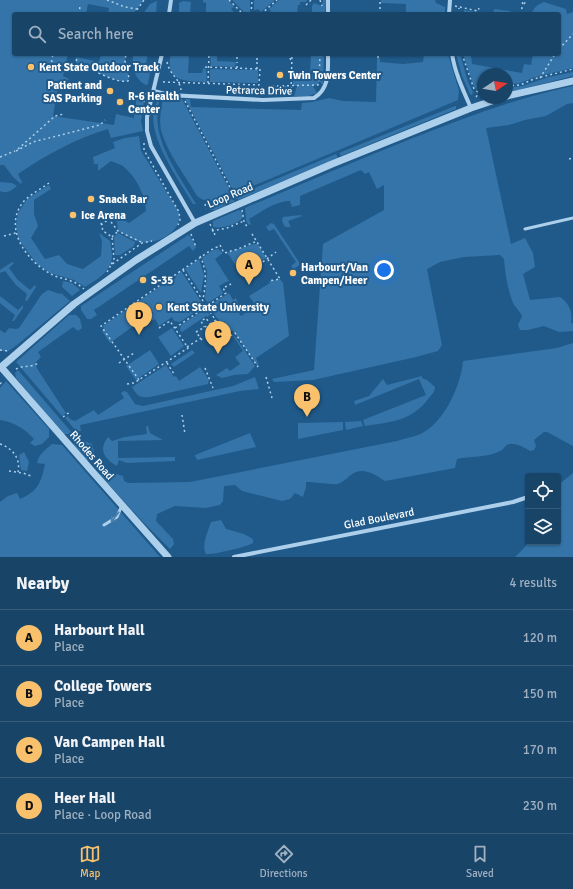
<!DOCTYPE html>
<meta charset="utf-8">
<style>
body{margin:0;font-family:Signika,sans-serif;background:#214b6e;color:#f1f3f6}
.controls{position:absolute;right:12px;bottom:12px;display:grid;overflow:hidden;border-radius:4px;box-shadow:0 1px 3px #0004}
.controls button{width:36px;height:36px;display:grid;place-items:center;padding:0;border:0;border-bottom:1px solid #365c7c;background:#184468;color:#f1f3f6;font:20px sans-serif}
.compass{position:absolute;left:477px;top:68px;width:36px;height:36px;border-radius:50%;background:#184468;box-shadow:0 1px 3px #0004;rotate:78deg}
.you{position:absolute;left:384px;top:270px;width:14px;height:14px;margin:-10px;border:3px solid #fff;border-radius:50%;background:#1a73e8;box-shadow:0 0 0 6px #1a73e833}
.badge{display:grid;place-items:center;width:26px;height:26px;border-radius:50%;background:#f9c16c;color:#111;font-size:13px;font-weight:700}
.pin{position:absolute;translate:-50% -33px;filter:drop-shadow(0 1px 2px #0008)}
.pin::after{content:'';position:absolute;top:21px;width:14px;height:12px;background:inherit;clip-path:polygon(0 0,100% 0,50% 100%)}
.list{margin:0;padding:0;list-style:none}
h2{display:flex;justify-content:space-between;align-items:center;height:52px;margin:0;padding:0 16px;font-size:17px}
h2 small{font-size:13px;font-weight:400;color:#9fb0c0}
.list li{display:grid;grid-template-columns:26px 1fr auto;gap:12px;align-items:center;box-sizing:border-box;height:56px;padding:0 16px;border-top:1px solid #365c7c}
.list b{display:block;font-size:15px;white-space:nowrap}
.list p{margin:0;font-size:13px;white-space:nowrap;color:#9fb0c0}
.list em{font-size:13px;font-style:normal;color:#9fb0c0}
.icon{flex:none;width:22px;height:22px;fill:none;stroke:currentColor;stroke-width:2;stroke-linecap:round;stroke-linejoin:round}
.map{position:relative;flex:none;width:573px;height:557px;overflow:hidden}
.search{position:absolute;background:#184468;box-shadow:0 1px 3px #0004;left:12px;right:12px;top:12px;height:44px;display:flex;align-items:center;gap:10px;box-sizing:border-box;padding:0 14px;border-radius:4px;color:#9fb0c0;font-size:15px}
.sheet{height:276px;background:#184468}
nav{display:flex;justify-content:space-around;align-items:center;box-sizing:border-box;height:56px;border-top:1px solid #365c7c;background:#184468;font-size:11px;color:#9fb0c0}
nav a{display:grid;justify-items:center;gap:2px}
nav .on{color:#f9c16c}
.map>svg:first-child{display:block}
</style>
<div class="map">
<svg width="573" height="557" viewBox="0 0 573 557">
<rect width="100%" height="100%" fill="#205a8a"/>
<path fill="#3474a8" d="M0,0H144L133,14H108L109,8L88,4L86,14H14V54H68L63,76L69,79L67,81L59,80L53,116L114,125L116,114L134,118L137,95L140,92L145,93L141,122L143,131L111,138L108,129C75,139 46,155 18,174L22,182L21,184L13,177L4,165H0Z
M203,0H228L234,7L231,9L236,14H206V3L203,2Z
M232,0H250V14H246Z
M254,0H275L261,12L258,9L254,10Z
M279,0H307L306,2H300V5H298L297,14H268L271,11L269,9Z
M323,0H326L325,14H312V6L314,3L322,6Z
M381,0H435L436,3L445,7V14H406V4L381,3Z
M157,1L156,14H143L150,4Z
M183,1L191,2L190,14H179V3Z
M544,2L566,9L567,14L573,12V68L535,77L520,83L507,85V74H483V92L478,91L474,87L463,54L471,55L472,64L522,73L524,64L531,65L533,54H559V14H532C533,7 539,4 544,2Z
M494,9L510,11L509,14H460L461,12H464V10L493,14Z
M101,54H126L125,61L129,78L128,81C117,83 104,75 94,71C89,68 82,67 76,65V57L99,62Z
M133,54H148L145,68L150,72L148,84L146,85C134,79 132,67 133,54Z
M171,54H189L188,73H202L203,68L206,69L207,81L205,82C185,81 164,82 171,54Z
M210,54H217V61L236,62L235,66L234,67L211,66Z
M311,54H324L323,85L319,81L318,85L313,86L317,93L309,96H294L297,86H293V72H298V76L310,77Z
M424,54H448L459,91L458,100L236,193L234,192L185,99H190L191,107L301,110L302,103L312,102L329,98L343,101L376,102L377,58H380V62L403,64L423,62Z
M456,54H460L468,82L473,92L472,95L470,94L462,76Z
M211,69L258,70V83L210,82V70Z
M573,72V76L507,93V88L522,86L549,77Z
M272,86H287L286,95L274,94Z
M573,86V103L567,104L546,116L525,120L509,125L486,128L511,244L525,238L533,253L535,267L523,274L530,300L560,297C569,303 573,312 571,322L573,324V331L559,332L544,326L528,330H520L518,325L522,316C519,310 513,305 512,300C507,287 505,272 504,259L500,255L464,257L440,262L427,269L442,345L438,351L416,357L313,380L274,382L272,379L314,370L323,244L384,210V185L377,189L369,172L365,174L361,170L300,196V205L292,207L290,201C275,201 261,212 249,219L251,224L250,225L248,224L246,220L245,208C299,185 353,162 408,140C462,119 516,98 573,86Z
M163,99H182L231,192L230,195C219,200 207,205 197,196C185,175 167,153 161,130C159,119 161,109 163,99Z
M157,102H159C150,139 178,173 196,204H193C179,180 141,129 157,102Z
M455,106H456V109L341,156L339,153Z
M139,136L141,151L179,212C183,232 157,245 140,242C133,241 124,234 118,231L117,222L111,216L114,214L129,223L146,211C145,194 136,177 123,166C120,164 115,163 111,161L98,171V164H94L93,157L115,148L113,142L125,138Z
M336,154L338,158L238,200L237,197L238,195Z
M0,182L12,183L17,186C11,191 7,194 0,191Z
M49,185L51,189L34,200V214L38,226L31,238L45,259L59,255L67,264L83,269L101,256L102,241L99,233L110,241C111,246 112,252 112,257C111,272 96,280 85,287L74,280L50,273L37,264L21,243L18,237L16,225L18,213L27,199Z
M232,198L235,201L215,210H210L209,208Z
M239,210L242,212L243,217C239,224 221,229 213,227V221Z
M301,215L302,216L288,221L291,227H285L282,221L283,217Z
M271,223L274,224L299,262V265L294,269L291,266L296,262L274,229L269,231L266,227Z
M118,233L135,242L134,246L120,255H115L114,237Z
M188,235L190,236L196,247L193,251L189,246L94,310L97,315L91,319H87L81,310V306Z
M254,244H258L266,258L256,264L253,260L238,269L229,255L226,253Z
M218,249L223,253L215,259L229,281L226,282L219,286L223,293L208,303L205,299L207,271L202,258L213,250Z
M199,259L204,275L201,293L185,269Z
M12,262L14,263L9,268L17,279L30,290L35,285L36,287L27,301L25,300L27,294L16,285L5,271L0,273V270Z
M181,271L204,306L180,322L174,321L172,317L159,326L155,319L152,321L149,317L153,313L146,303L132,313L138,323L143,320L146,325L139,329L136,324L110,343L102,331L104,329L103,326L171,279L172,280L176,278L175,276Z
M280,279L283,283L289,336L256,358L259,366L258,367L235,333L232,330L227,333L209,306L229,293L233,300L236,298L238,303L234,306L241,316L256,306L249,296L270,283L269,281Z
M63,281L72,283L80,290L72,296L62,287Z
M48,290L60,294L61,293L70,301L17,345L7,352L0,350V330L5,333L9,328L16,329L19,328L42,294Z
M0,296L18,310L23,305V308L14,321H12L15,315L0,303Z
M205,309L210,315L207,317L206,316L182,332L180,330L181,325Z
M69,315H76L80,319L82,328L78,331L73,327L38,352L41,357L35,363L38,370L66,413L62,416L16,362Z
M172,328L184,346L171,356L158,337Z
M235,336L255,366L248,374L234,375L222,378L216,375L227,368L230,371L240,364L235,357L243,351L234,337Z
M573,343V446L547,432H544L534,440L536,446L534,450L530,451C525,448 516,443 510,444C505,444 504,450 500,451C487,458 470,456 457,459L455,468L385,481C377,476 366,468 356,472C349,475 345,482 337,484C334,485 314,482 306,482V487L303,497L295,493L290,499L282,501L242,491L235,485L224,486L223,501L220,505L206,508L175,506L157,514L156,521L173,539L174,544L170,549L142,521L100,475L104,470L123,476L124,481L128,483L190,482L397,441C405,438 416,437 424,432C445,420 461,385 463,361L557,348Z
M150,350L159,364L136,380L126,366Z
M192,350L195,353L174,367L171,364Z
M166,365L174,377L176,376L179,381L200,367L209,380L208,384L150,397C140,398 137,396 132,387Z
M18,370L73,434H63L16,378L15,373Z
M422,376V378L427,380L435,387C435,392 432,394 429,398C412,421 391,422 365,426L363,420L426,395L419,379L355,405L354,401L369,396L383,379L387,385Z
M255,377L259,389L240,391L80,425L81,431L77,432L65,418L68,416L70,419L75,421L94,410L98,415L124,398L121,393L124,391L127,392L135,404L143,406L233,386Z
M6,381L49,429V437L42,444L35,446L30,443L34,439C25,429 14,422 0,420V388Z
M361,421L363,426L346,430L345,422Z
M343,422V430L298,439V423Z
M146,426H148L150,433L163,440L118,441V458L175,457V461L127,463L119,460L117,466C104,458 98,450 108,437L112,441L125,437L147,434Z
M250,433L256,447L197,460L195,455Z
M79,440H82L92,444L95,456L93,459L86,461L73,444Z
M52,444L62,445L160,557H0V502L8,496L17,493L20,499C38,491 41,483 45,464L37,463C39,454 45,450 52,444Z
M24,452L29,462L27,471L21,470L19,455Z
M573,473V557H515L526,546L528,540V542H558V485Z
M221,520L226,529L244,534L253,539V543C247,547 212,555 206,554C201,544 208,532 211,522Z"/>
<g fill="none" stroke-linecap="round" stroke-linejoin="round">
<path stroke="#accfeb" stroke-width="1.5" stroke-dasharray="2 3" stroke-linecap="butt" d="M107,0L125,7L137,9
M229,0L243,14
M320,0L322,6
M524,4L527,0
M306,5L311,0
M455,6L478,11L479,8
M511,12L512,14
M79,14L80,6
M134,14L144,0
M251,14L252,0
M261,14L277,0
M380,14V0
M459,14V8
M521,14L523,0
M559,49L573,34
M77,54L76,65C82,67 89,68 94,71C104,75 117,83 128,81L129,78L125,61L126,54
M287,54L291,60
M462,54L474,89L479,93H483
M378,58V54
M237,59V57
M257,60V57
M167,62C170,76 179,77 181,90
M44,65H51L53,54
M237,68V62
M257,69V62
M540,78L555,54
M163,82L259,85L260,69L203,67
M208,83L209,54
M272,86L318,85L319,81L320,54
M507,86L520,85L534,79L573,69
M140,92L146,94
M291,94L292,54
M476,97L479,93
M160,100H161
M185,101L236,199
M143,107L145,93
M144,143V150L179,212L180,220L178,225
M18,149L55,116L64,114
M16,151L33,142L100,125L105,120
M0,157L15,151
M569,159L573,158
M49,183C41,189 31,194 24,201C2,227 26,261 51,274C57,278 64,278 71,281C76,282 80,286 84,289
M205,204L206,209
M242,210L244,221L247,227
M108,218L118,231L141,242
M101,223L103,231L112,237L114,259L111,265
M210,224L216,237
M101,225L109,219
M212,231L227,228L244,221
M191,234L196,247
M252,234L280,279L269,281
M4,236L16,233
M112,237L118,231
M220,245L224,253L238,249L257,241
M200,256C207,270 206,283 203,299
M252,264L253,263L256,267L276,252
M183,270L227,338L235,333L258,367
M107,272L111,265L142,243L152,241
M210,324L216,320
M175,328L226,293L223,288L231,284
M202,340L196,332L210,324L206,318L201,321L204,327
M220,343L227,338
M187,347L201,338
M0,350L8,351
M119,363L134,353
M167,363L174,374
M205,368L213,388
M16,369C23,365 31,368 38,363
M266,377L272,398
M139,380L101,326L214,248L221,246
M0,384L3,381
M127,384L134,383L188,348L170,321L159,328
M182,415L185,434
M63,417L71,411
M0,444C12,448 21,458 18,472
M9,471L23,473L31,476"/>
<path stroke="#accfeb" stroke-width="3" d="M525,229L573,218
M104,525L117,517L122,505"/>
<path stroke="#accfeb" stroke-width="4" d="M169,14L171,0
M328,14V0
M449,14L450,0
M162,54L147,117V131L151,146L195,223
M452,54C455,73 463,90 471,108
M154,91L169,95L263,100L314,98C330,88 328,71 328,54
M234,557L513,502L528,497"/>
<path stroke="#accfeb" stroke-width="7" d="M507,96L573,81
M1,367L91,470L168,557
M0,368L74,304L136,260L195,223L332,164L471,108L501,98"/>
</g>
<defs><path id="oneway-shaft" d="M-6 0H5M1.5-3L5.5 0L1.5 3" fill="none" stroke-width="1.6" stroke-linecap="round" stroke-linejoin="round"/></defs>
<use stroke="#4a7da7" href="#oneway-shaft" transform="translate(115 517) rotate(129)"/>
<g fill="#f9c16c" stroke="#205a8a" stroke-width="1.5">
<circle cx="31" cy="67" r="4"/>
<circle cx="280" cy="75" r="4"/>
<circle cx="110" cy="91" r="4"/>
<circle cx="120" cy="102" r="4"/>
<circle cx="91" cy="199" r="4"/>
<circle cx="73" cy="215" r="4"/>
<circle cx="293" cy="273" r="4"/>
<circle cx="143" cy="280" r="4"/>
<circle cx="159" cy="307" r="4"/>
</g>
<g text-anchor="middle" stroke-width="4" stroke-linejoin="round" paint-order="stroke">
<g font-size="11" font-weight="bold" fill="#fff" stroke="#205a8a" text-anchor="start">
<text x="39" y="71">Kent State Outdoor Track</text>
<text x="288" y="79">Twin Towers Center</text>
<text x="102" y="89" text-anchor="end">Patient and<tspan x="102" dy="13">SAS Parking</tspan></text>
<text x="128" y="100">R-6 Health<tspan x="128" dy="13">Center</tspan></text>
<text x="99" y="203">Snack Bar</text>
<text x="81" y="219">Ice Arena</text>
<text x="301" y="271">Harbourt/Van<tspan x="301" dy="13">Campen/Heer</tspan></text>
<text x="151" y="284">S-35</text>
<text x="167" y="311">Kent State University</text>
</g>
<g font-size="11" fill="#fff" stroke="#205a8a">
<text transform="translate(259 90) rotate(1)" y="4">Petrarca Drive</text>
<text transform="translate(230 195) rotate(-23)" y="4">Loop Road</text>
<text transform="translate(92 455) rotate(49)" y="4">Rhodes Road</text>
<text transform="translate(379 518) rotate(-11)" y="4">Glad Boulevard</text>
</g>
</g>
</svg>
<div class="controls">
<button><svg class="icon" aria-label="locate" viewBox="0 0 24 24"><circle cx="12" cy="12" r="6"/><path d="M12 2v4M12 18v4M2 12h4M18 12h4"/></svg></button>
<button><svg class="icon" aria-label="layers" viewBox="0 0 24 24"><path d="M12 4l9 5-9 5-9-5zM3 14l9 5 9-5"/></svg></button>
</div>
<svg class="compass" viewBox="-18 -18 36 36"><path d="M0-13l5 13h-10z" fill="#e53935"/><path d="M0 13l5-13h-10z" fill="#9fb0c0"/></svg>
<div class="you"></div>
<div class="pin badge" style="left:249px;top:285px">A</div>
<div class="pin badge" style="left:307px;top:417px">B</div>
<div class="pin badge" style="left:218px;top:354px">C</div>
<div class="pin badge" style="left:139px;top:335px">D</div>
<div class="search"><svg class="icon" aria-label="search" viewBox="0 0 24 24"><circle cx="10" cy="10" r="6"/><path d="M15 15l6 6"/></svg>Search here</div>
</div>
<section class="sheet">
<h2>Nearby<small>4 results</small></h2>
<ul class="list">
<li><span class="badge">A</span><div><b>Harbourt Hall</b><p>Place</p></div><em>120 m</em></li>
<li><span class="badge">B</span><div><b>College Towers</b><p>Place</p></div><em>150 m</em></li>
<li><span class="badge">C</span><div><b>Van Campen Hall</b><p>Place</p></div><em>170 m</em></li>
<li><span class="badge">D</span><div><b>Heer Hall</b><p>Place · Loop Road</p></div><em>230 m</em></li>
</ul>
</section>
<nav>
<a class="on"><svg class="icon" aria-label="map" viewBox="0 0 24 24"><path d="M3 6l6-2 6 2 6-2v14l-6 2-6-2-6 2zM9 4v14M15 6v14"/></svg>Map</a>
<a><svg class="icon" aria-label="directions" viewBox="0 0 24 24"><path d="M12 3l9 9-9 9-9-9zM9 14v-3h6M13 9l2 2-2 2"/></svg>Directions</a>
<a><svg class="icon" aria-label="saved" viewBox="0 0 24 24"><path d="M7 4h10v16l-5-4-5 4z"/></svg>Saved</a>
</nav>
